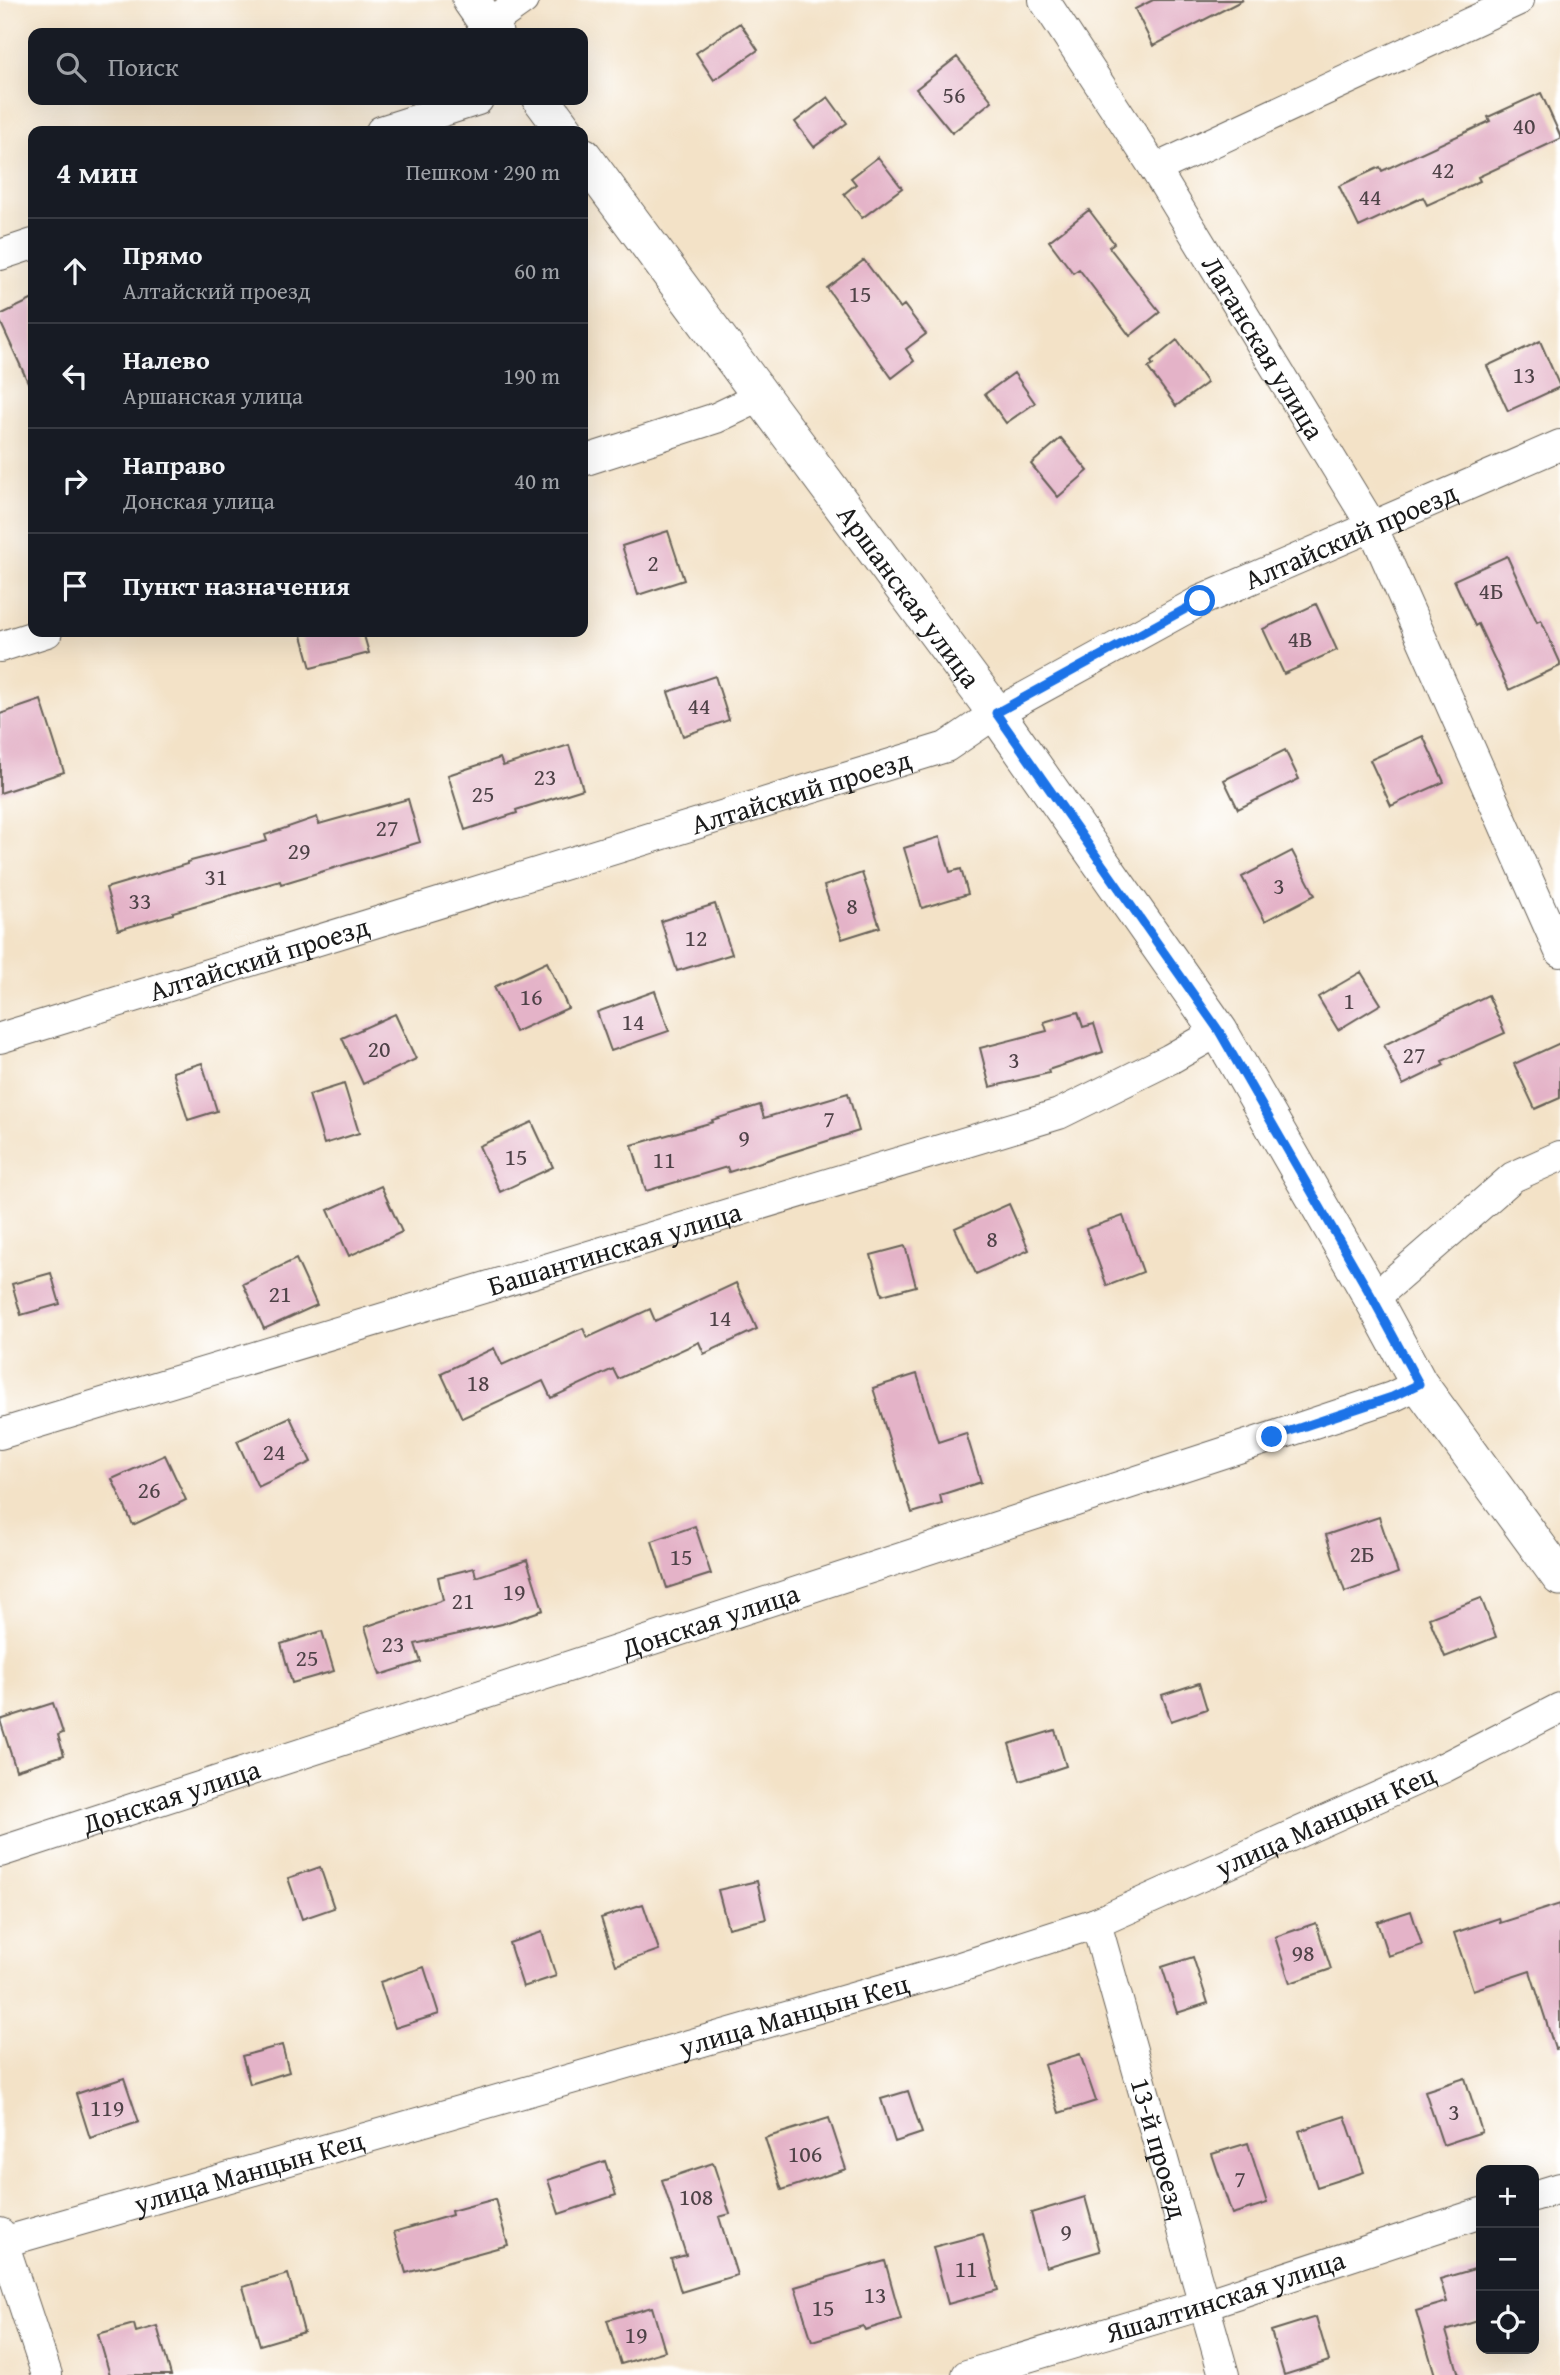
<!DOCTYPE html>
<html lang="ru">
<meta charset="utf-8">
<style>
body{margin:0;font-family:"Gentium Book Plus",serif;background:#242831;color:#f1f3f6}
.controls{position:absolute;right:21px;bottom:21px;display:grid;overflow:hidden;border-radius:14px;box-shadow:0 7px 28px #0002}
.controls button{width:63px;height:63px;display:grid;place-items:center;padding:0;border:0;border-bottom:2px solid #363941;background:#171b24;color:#f1f3f6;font:35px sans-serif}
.stop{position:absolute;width:21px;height:21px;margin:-16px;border:5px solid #1a73e8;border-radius:50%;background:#fff}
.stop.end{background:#1a73e8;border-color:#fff;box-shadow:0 2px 7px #0008}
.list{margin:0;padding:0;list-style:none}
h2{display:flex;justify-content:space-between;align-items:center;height:91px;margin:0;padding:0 28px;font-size:30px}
h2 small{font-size:23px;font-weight:400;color:#9ea1a6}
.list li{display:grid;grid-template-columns:46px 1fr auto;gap:21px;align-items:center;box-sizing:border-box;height:105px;padding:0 28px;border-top:2px solid #363941}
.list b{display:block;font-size:26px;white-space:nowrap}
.list p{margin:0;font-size:23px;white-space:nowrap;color:#9ea1a6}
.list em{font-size:23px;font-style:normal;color:#9ea1a6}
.icon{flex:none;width:38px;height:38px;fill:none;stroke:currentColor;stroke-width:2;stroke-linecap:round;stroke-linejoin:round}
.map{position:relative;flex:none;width:1560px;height:2375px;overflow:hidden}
.search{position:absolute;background:#171b24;box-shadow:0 7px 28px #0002;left:28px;top:28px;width:560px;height:77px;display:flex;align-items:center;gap:18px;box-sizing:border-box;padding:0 24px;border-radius:14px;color:#9ea1a6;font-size:26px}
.panel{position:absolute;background:#171b24;box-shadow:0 7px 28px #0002;left:28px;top:126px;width:560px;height:511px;border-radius:14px}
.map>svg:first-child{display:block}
</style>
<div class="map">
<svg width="1560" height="2375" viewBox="0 0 1560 2375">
<rect width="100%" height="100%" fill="#fff"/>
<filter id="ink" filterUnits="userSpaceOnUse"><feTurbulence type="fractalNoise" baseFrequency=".0143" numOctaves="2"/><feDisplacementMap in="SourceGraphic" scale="14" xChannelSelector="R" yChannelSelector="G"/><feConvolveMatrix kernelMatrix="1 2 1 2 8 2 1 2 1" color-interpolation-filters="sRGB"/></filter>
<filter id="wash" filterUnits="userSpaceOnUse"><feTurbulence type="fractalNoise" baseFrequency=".00686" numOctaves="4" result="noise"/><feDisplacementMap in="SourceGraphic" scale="28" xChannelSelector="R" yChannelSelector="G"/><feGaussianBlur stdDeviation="1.57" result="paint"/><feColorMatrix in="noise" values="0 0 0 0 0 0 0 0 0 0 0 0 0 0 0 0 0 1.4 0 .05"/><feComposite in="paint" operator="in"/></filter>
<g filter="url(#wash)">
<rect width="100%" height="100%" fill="#f3e2c7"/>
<g id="blocks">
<path fill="#e4b3c8" d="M1153,0H1243L1153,46L1135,9Z
M740,23L758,50L714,80L696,53Z
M957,57L992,101L952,133L916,89Z
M1541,93L1560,135V139L1478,177L1480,181L1427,205L1423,197L1359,227L1339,186L1380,167L1382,171L1490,121L1488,117Z
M828,97L847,123L814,147L795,122Z
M878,157L902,188L862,218L844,194L856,184L851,178Z
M1089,210L1114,243L1109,247L1160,312L1130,336L1079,269L1073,273L1049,241Z
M864,260L900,308L904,305L926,334L906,349L914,361L892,378L827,288Z
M33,299V393L0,321V315Z
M1177,340L1207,383L1176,406L1148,368L1153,365L1151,362Z
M1540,341L1560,387L1508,411L1487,366Z
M1014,373L1035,403L1006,423L985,394Z
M1061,438L1088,471L1058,497L1031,464Z
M668,531L684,580L638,595L622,546Z
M1507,556L1537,622L1541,620L1560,662V666L1509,690L1478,624L1475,626L1454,580Z
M1316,604L1337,650L1284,674L1263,629Z
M301,632H363L369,653L311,668Z
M715,676L729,720L683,736L668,692Z
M41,700L64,772L0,793V714Z
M1423,736L1444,782L1391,806L1370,760Z
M569,745L583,789L516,810L517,813L465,830L448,775L500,758L503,766Z
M1285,750L1299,779L1238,809L1224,780Z
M408,799L420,842L281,884L280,881L173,912V914L118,930L106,888L187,864V862L267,841L265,835L317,817L319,824Z
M940,837L950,872L961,869L968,894L922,908L904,848Z
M1292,851L1315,895L1265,921L1242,877Z
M862,873L880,927L842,939L824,886Z
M715,904L732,954L677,971L661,921Z
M547,962L568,1008L515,1032L494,987Z
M1361,972L1381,1004L1338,1030L1318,997Z
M655,991L669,1031L611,1051L597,1012Z
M1488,995L1505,1033L1442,1061L1444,1065L1403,1085L1384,1045Z
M1078,1012L1083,1027L1094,1024L1103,1052L1048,1070L1049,1073L990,1087L980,1048L1047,1031L1044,1022Z
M395,1014L416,1059L363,1084L342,1038Z
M1560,1043V1098L1535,1109L1514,1064Z
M202,1063L217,1111L188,1120L173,1072Z
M344,1084L359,1133L324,1144L309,1095Z
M848,1093L859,1131L729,1172L727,1167L646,1191L632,1145L713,1122L712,1120L760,1105L764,1118Z
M532,1122L553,1167L500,1192L479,1146Z
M381,1186L402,1232L349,1256L328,1210Z
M1009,1204L1029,1250L976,1274L955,1228Z
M1123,1216L1143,1272L1107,1286L1086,1229Z
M905,1246L916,1286L882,1295L871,1255Z
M296,1259L317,1305L264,1329L243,1284Z
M51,1273L60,1304L21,1315L12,1284Z
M736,1283L757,1329L704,1354L699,1342L618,1379L613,1369L551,1398L543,1381L462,1418L441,1373L494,1348L502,1365L583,1328L587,1338L650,1309L655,1321Z
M917,1374L938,1442L966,1433L981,1482L940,1495L942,1504L912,1513L873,1388Z
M290,1417L311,1462L258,1487L237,1441Z
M165,1455L186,1500L133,1525L112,1479Z
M1379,1517L1398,1573L1345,1592L1326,1535Z
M695,1526L711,1574L667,1588L652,1541Z
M527,1560L543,1610L502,1624L415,1644L421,1662L380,1675L365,1627L443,1600L438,1577L474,1568L476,1577Z
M1481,1598L1496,1637L1445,1657L1429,1618Z
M322,1631L334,1671L292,1683L281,1644Z
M1199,1683L1207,1709L1171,1721L1162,1695Z
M53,1703L63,1733L58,1735L64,1755L16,1770L0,1720Z
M1055,1730L1066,1766L1020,1781L1009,1744Z
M320,1867L334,1908L302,1919L288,1878Z
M757,1881L766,1919L728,1928L718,1890Z
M643,1904L659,1950L616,1965L601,1918Z
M1560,1904V2048L1555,2049L1530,1971L1473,1990L1454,1933L1499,1918L1500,1923Z
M1411,1911L1422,1945L1388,1956L1377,1922Z
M1316,1923L1331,1969L1290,1983L1275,1937Z
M542,1932L556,1976L523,1987L509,1943Z
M1193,1957L1208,2003L1177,2013L1162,1967Z
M424,1967L439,2014L395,2028L380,1982Z
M282,2045L289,2072L250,2084L242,2056Z
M1080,2054L1096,2101L1059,2113L1044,2065Z
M124,2078L139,2122L90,2138L76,2094Z
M1465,2078L1482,2132L1443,2145L1425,2091Z
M908,2091L922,2133L895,2142L881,2099Z
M1345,2116L1364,2172L1317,2187L1299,2131Z
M829,2118L846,2169L782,2190L765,2138Z
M1248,2143L1267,2203L1232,2214L1212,2154Z
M605,2161L616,2195L559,2214L548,2180Z
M713,2163L730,2214L719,2217L737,2275L681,2292L671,2259L686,2255L662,2180Z
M1085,2197L1100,2251L1046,2267L1031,2213Z
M495,2199L508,2245L406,2273L394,2232L452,2215L451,2211Z
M983,2234L998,2290L948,2304L933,2247Z
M885,2261L901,2319L865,2330L863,2326L812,2341L795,2287Z
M1481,2267V2320L1446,2331L1459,2375H1435L1416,2311L1447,2302L1440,2279Z
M288,2274L304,2332L260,2345L243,2287Z
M652,2307L665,2351L621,2364L607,2320Z
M1316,2317L1329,2361L1284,2375L1271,2331Z
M134,2324L136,2332L157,2326L171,2375H110L98,2334Z"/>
</g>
</g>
<g filter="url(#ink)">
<use href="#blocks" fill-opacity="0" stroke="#676158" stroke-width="2"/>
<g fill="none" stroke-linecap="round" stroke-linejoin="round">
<defs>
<g id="minor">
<path id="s1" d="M1044,0L1155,169L1372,526L1560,952"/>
<path d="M488,25L523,0"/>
<path d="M381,131L478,100"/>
<path d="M1155,169L1519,0"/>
<path d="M0,255L33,244"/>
<path d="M583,461L716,418L760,397"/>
<path d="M0,647L47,632"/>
<path id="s2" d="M0,1038L946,747L996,713L1200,601L1560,445"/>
<path d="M1373,1299L1513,1177L1560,1156"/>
<path id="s3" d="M0,1434L1059,1114L1170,1059L1219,1031"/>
<path id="s4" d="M0,1852L1272,1437L1392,1397L1419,1384"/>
<path id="s5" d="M1096,1923L1224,2375"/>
<path d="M1534,2196L1560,2188"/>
<path d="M0,2233L47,2375"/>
<path id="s6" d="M0,2243L957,1968L1096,1923L1445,1767L1560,1708"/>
<path id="s7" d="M967,2375L1202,2305L1481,2213"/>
</g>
<g id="tertiary">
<path d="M471,0L494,33"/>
<path d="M542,100L565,131"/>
<path id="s8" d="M583,156L996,713L1219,1031L1373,1299L1419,1384L1560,1577"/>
</g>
</defs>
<use href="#minor" stroke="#676158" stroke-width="32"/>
<use href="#tertiary" stroke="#676158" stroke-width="39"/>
<use href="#minor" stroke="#fff" stroke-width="30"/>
<use href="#tertiary" stroke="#fff" stroke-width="37"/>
</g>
</g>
<g fill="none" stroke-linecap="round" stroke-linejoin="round" filter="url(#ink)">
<path stroke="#1a73e8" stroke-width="9" d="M1200,601L996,713L1219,1031L1373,1299L1419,1384L1392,1397L1272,1437"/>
</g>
<g text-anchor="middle" stroke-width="5" stroke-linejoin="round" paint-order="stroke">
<g font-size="24" fill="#4e4247">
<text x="954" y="103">56</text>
<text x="1524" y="134">40</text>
<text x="1443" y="178">42</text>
<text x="1370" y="205">44</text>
<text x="860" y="302">15</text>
<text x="1524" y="383">13</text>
<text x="653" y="571">2</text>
<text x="1491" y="599">4Б</text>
<text x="1300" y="647">4В</text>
<text x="699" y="714">44</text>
<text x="545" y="785">23</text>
<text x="483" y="802">25</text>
<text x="387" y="836">27</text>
<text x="299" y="859">29</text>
<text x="216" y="885">31</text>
<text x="1279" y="894">3</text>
<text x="140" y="909">33</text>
<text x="852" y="914">8</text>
<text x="696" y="946">12</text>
<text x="531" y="1005">16</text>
<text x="1349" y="1009">1</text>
<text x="633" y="1030">14</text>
<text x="379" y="1057">20</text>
<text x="1414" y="1063">27</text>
<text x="1014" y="1068">3</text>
<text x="829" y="1127">7</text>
<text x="744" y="1146">9</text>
<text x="516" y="1165">15</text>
<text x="664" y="1168">11</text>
<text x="992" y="1247">8</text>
<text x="280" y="1302">21</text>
<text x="720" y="1326">14</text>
<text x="478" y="1391">18</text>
<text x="274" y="1460">24</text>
<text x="149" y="1498">26</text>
<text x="1362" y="1562">2Б</text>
<text x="681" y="1565">15</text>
<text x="514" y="1600">19</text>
<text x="463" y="1609">21</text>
<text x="393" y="1652">23</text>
<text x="307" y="1666">25</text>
<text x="1303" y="1961">98</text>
<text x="107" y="2116">119</text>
<text x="1454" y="2120">3</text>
<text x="805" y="2162">106</text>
<text x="1240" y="2187">7</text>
<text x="696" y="2205">108</text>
<text x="1066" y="2240">9</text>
<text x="966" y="2277">11</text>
<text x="875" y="2303">13</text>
<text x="823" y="2316">15</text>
<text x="636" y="2343">19</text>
</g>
<g font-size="28" fill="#1c1c1c" stroke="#fff">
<text dy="10" stroke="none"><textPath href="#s1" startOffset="411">Лаганская улица</textPath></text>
<text dy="10" stroke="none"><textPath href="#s2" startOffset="1447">Алтайский проезд</textPath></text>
<text dy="10" stroke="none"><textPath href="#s8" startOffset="548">Аршанская улица</textPath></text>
<text dy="10" stroke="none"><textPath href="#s2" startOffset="838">Алтайский проезд</textPath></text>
<text dy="10" stroke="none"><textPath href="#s2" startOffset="271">Алтайский проезд</textPath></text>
<text dy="10" stroke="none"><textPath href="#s3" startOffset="642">Башантинская улица</textPath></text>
<text dy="10" stroke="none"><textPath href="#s4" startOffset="747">Донская улица</textPath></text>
<text dy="10" stroke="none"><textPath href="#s4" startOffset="180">Донская улица</textPath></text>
<text dy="10" stroke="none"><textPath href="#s6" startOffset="1393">улица Манцын Кец</textPath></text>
<text dy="10" stroke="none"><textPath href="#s6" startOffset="826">улица Манцын Кец</textPath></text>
<text dy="10" stroke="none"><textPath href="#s5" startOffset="234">13-й проезд</textPath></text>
<text dy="10" stroke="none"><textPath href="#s6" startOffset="259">улица Манцын Кец</textPath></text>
<text dy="10" stroke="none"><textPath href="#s7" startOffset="270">Яшалтинская улица</textPath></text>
</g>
</g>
</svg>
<div class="controls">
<button>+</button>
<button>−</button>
<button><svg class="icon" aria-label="locate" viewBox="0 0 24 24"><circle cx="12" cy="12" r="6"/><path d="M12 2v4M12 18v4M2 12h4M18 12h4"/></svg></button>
</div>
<div class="stop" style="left:1200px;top:601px"></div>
<div class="stop end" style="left:1272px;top:1437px"></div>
<div class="search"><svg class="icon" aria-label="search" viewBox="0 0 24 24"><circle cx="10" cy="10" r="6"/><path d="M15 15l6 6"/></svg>Поиск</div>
<section class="panel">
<h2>4 мин<small>Пешком · 290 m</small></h2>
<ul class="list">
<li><svg class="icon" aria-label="ahead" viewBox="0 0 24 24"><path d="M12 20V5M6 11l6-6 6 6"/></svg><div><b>Прямо</b><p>Алтайский проезд</p></div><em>60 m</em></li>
<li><svg class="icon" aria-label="left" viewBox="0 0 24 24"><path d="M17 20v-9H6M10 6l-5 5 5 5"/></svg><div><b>Налево</b><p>Аршанская улица</p></div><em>190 m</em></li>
<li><svg class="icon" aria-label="right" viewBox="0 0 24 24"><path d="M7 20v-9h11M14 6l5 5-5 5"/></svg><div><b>Направо</b><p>Донская улица</p></div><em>40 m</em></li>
<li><svg class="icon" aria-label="arrive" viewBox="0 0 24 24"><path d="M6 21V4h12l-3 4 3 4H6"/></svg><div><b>Пункт назначения</b></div></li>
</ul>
</section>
</div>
